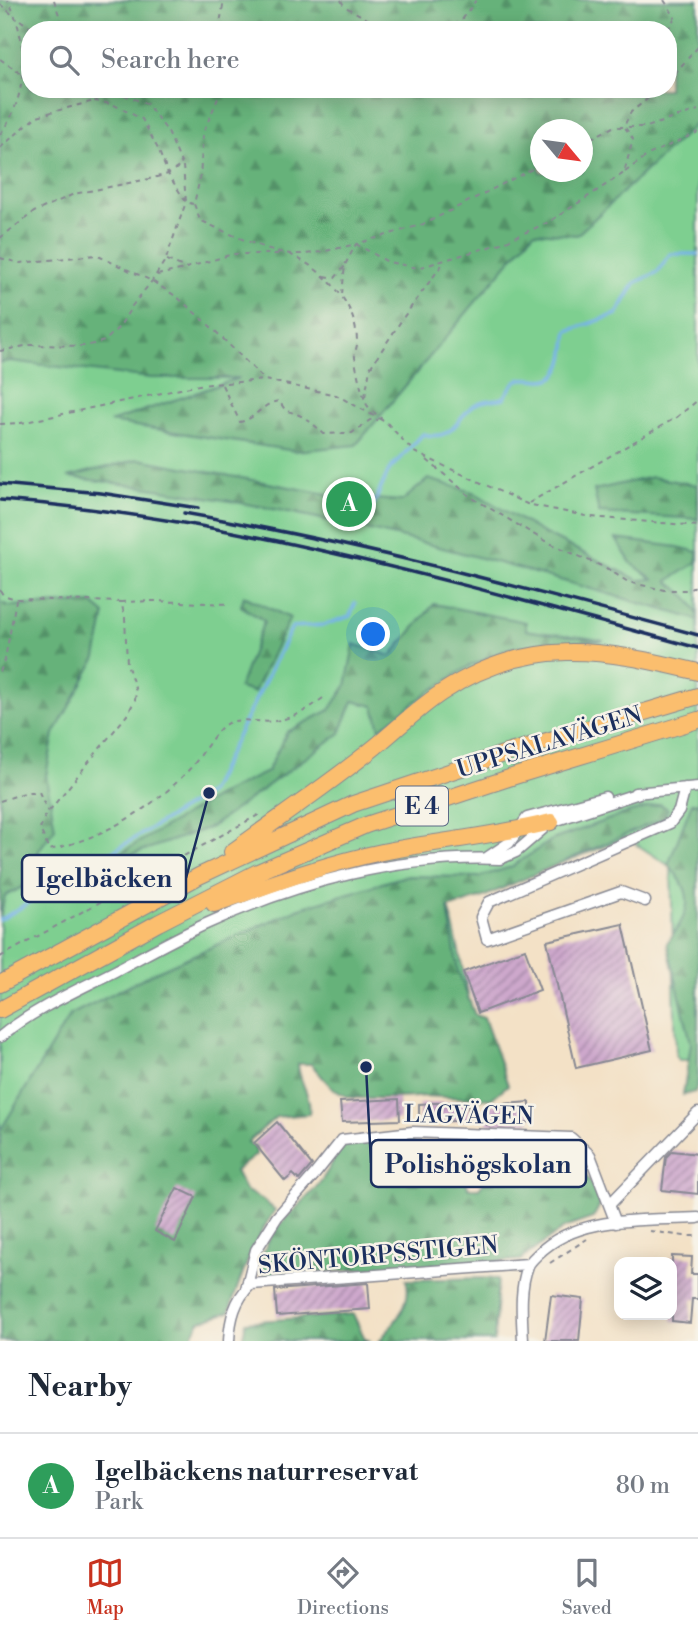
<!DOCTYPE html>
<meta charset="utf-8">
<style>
body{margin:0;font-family:"Libre Bodoni",serif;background:#f6f6f7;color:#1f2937}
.controls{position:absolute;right:21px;bottom:21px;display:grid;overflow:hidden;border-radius:14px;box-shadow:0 4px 18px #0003}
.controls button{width:63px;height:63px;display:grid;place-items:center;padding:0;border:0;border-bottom:2px solid #e0e1e3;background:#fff;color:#1f2937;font:35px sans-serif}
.compass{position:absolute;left:530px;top:119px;width:63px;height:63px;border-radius:50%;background:#fff;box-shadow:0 4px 18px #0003;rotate:119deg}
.you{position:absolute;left:374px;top:635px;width:24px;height:24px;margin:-18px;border:5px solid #fff;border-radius:50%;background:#1a73e8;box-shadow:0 0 0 10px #1a73e833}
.badge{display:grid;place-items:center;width:46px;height:46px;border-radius:50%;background:#c8321e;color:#fff;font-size:23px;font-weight:700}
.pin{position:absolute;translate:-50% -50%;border:4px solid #fff;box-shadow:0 2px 7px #0006}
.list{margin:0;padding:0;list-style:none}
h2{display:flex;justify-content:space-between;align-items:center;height:91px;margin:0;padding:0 28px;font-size:30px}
h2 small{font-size:23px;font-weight:400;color:#747a83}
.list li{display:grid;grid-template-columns:46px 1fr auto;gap:21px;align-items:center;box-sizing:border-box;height:105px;padding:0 28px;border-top:2px solid #e0e1e3}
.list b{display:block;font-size:26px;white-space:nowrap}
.list p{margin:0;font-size:23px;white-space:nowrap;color:#747a83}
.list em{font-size:23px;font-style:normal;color:#747a83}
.icon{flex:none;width:38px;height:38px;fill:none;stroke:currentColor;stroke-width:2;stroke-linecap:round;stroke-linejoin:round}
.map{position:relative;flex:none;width:698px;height:1341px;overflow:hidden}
.search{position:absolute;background:#fff;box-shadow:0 4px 18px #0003;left:21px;right:21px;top:21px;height:77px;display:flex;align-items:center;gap:18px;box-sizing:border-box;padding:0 24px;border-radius:28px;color:#747a83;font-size:26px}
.sheet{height:196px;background:#fff}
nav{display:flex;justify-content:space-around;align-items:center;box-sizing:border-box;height:98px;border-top:2px solid #e0e1e3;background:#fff;font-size:19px;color:#747a83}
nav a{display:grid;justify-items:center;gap:4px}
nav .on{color:#c8321e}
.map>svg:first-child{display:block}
</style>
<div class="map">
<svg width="698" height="1341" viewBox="0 0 698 1341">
<defs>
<pattern id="forest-firs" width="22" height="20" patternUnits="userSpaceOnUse" patternTransform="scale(1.75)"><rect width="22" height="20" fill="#66b27a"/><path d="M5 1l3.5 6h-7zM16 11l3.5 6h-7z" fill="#539167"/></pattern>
<pattern id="building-hatch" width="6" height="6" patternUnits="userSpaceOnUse" patternTransform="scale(1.75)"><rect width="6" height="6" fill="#cea8cc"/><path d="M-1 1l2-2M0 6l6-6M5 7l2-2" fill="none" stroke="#a689a9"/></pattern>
</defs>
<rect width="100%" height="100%" fill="#f7f3e8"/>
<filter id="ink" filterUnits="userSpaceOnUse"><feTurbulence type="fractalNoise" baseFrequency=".0143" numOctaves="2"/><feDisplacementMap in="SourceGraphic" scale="14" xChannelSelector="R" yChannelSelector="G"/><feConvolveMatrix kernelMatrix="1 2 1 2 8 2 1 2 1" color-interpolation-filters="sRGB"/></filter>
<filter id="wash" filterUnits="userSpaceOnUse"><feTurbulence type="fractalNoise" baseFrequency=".00686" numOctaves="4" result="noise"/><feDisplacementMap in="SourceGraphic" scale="28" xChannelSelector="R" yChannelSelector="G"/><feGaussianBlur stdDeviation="1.57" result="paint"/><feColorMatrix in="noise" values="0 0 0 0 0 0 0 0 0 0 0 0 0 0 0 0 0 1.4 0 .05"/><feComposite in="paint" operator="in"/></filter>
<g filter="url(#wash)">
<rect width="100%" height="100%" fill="#f3e1c6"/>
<path fill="#7ecf90" stroke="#4c7f77" stroke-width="2" fill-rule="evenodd" d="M0,0H698V1060H679L676,1055L671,867L627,838L449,906L485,1073L321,1055L288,1067L0,1341ZM30,30H668V89H30ZM540,130H582V172H540Z"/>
<path fill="url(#forest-firs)" stroke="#40706c" stroke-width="2" fill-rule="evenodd" d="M0,0H698V122L577,235L534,232L356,445L295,451L110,422L239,378H151L10,361L0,363ZM30,30H668V89H30ZM540,130H582V172H540Z
M139,459L343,497L402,501L428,479L473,492L543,533L638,580L653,579L631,563L616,539L678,547L698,552L696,563L668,581C680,592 698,602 698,620C578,585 457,549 335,522C247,502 157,488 68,477Z
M652,477L698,485V519L599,513L594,490Z
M244,596L290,618L254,692L239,688L264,621L241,606Z
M0,602L9,606L92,603L105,614L96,658L54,734L46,776L55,828L39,850L34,881L5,896L0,918Z
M434,604L526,622V630C552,635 578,635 604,641L553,643L510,648L468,667L423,696L380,729L374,706L353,701L340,733L211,827L133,854L88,880L84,874L225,792L267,772L287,732L330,710L346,686L354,644L391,656Z
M692,803H698V1081L695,1092L683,1095L691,1043L667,943C689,913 698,895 668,865Z
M660,804L668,809L664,818L483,897L448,908L458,971L475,1015L484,1018L508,1085L491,1099L422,1096C417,1098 356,1099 349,1097C333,1093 321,1075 311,1064H298C299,1084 312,1094 309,1114L276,1117L248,1142L256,1148V1155L235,1171L245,1190L263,1200L275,1210C253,1242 241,1276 229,1312L200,1321L189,1341H0V1131L70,1015L155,972L300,908L405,876L479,877L511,867L552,840L621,815Z
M403,1137L413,1141L415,1178L465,1175L468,1188H479L485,1180L533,1179L542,1170V1157L552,1148L564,1152L591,1182L598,1193L600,1205L593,1218L564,1228L520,1260L266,1275L261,1271C260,1229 300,1211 321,1181C330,1169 336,1155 343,1142Z
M483,1278L498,1279L494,1341H379C393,1325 414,1302 406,1280Z
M353,1314L365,1339L371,1341H242L246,1322Z"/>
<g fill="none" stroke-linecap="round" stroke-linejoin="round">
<path stroke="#76b2e7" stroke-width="3.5" d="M373,506L389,470L423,434C457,443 458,412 476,404C484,400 495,400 504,398C508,392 512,383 518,380C534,374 551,391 562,365C566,355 566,342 568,331L617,314L635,283L658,272L670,254H698
M0,920L209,793L292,627L324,625L350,616L355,603"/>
</g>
<g id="blocks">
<path fill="url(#building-hatch)" d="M623,924L652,1050L576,1068L547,941Z
M525,949L540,990L478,1013L463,972Z
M399,1099L400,1120L342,1122L340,1102Z
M468,1101L469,1120L419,1123V1104Z
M530,1102V1122L487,1125L488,1105Z
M277,1122L312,1165L299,1180L293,1174L285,1181L254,1143Z
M672,1151L698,1154V1194L662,1190L666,1157Z
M177,1188L196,1197L175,1242L155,1231Z
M672,1256L692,1257L691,1274H698V1299H692L690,1323L672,1321Z
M368,1283L370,1309L277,1316L275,1290Z
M551,1295L583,1299L579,1341H545Z"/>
</g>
</g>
<g filter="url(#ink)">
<use href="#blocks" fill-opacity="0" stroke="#878892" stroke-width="2"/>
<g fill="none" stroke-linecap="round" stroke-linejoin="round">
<defs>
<path id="minor" d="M635,793L698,787
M488,857L509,843L527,818L605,797
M645,901L621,892L487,939L481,917L489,902L670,823L679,811L685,788
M0,1037C34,1009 76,991 115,971C145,955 175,938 206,924C297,882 399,855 500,859L516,852L551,822L639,793
M610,1204L698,1113
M246,1289L256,1250L277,1217L315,1174L342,1140L412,1132L571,1138L590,1155L616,1223
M229,1341C230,1318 235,1300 251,1284L528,1264
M523,1341C522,1317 519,1289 528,1266C530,1261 534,1258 538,1254C578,1214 646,1221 698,1218"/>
<path id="highway" d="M232,852C280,817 329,784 375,747C397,729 417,709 441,693C529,635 602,649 698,672
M214,904C269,885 324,864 382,852C438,841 495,836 551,822
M0,984L199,876L353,804L500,755L698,696
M0,1010L158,923L258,872L366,825L515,776L698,720"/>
</defs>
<use href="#minor" stroke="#878892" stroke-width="13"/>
<use href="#highway" stroke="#878892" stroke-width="18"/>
<path stroke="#878892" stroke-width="2" stroke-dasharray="5 5" stroke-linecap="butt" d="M54,0L64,30
M341,0L344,6L387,30
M664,0L675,17L668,30
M0,4L15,17
M20,20L34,30
M219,30L224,0
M445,30L462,20L476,0
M0,59L24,76L30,78
M668,81L698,47
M222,89L203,133L200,178L194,204L200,220C220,230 271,253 291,254C314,255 334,249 356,244L388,262L418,268L499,244L549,222L624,173L633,139L624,126L631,112L660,89
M0,134C29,97 29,41 8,0
M582,143L613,127H647L698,110
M0,148L37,116L94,101L112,91L120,89
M183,166L186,202L193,204
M625,172L648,155L698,132
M0,238L34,212L74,194L149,179L168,174L182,165L168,132L147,104L109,89
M289,254C323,269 356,301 357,341C358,346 354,352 355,357C355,366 363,398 367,405C371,411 379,416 383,420
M0,258L20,263L96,255L152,281L177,297L210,326L265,380
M167,260L186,268L233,254H284
M157,275L185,269
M325,276L335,278L345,266
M342,294L345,265L356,244L424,224L540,165
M0,351L30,345L86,346L105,341L120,326L132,306L152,281L166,259L186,202L168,174L158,149L142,119L112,104L94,101L68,89
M222,385L240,422C256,419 262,403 279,401L286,411C303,414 312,423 324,434L352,433L370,420H378
M365,397L370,368L403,318L444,262
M0,424L21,423L199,385L265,380L336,395L387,423L414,452L527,504L591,517L698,526
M427,460L471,497L545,541L608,569L628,582L664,590H689L698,584
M529,503L677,417L698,400
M0,590L3,595L16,599L121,602L125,617L127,664L136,691L135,700L127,715L45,816L40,829L49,850C103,838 157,807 194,764C204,752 212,736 223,726C237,715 259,724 275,721C296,717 306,711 323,698
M121,602L154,601L230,604
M0,672L5,659L16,600
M0,801L27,792H39L48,812
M0,957L262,813
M650,1231L684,1236H698
M550,1263L587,1239"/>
<use href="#minor" stroke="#fff" stroke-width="10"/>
<use href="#highway" stroke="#fbbe6e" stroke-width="16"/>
<path stroke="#1b2f5e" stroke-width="3.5" d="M0,484L101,493L198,508
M0,500C235,517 471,587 698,648
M184,513C358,543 528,589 698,635"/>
</g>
</g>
<g text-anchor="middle" stroke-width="5" stroke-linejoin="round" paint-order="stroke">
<rect fill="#f7f3e8" stroke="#5d6a87" stroke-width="2" x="396" y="786.5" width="52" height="39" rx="5"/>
<g font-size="23" font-weight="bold" fill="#1b2f5e">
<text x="422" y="814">E 4</text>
</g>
<g font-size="24" fill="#1b2f5e" stroke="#f7f3e8">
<text transform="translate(549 742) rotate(-17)" y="8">UPPSALAVÄGEN</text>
<text transform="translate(469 1115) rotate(1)" y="8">LAGVÄGEN</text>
<text transform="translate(378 1255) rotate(-5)" y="8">SKÖNTORPSSTIGEN</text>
</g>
</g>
<path fill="none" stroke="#1b2f5e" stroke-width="2.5" d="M209 793L186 878M366 1067L371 1163"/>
<g fill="#1b2f5e" stroke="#f7f3e8" stroke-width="2.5">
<circle cx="209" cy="793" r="7"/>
<circle cx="366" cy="1067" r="7"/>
</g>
<g fill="#f7f3e8" stroke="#1b2f5e" stroke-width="2.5">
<rect x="22" y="855" width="164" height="47" rx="7"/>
<rect x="371" y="1140" width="215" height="47" rx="7"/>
</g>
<g font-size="26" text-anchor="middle" font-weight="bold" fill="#1b2f5e">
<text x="104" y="887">Igelbäcken</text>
<text x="478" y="1173">Polishögskolan</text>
</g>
</svg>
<div class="controls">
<button><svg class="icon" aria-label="layers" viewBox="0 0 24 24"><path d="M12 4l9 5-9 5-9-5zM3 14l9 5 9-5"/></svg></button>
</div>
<svg class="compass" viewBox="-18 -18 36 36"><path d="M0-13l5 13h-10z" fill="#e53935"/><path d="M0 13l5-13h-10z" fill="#747a83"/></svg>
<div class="you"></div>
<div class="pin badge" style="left:349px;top:504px;background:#2e9e5b">A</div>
<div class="search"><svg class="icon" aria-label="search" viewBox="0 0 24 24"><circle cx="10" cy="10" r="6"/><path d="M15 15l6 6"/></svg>Search here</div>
</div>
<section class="sheet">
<h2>Nearby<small></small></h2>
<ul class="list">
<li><span class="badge" style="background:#2e9e5b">A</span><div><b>Igelbäckens naturreservat</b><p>Park</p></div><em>80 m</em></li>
</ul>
</section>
<nav>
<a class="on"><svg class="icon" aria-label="map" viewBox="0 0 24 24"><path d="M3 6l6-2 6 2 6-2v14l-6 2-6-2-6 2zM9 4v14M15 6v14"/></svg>Map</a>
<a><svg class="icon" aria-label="directions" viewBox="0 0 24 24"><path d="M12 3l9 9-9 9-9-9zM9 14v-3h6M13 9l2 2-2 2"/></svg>Directions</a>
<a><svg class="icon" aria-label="saved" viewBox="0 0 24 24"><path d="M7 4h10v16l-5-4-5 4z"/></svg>Saved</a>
</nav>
